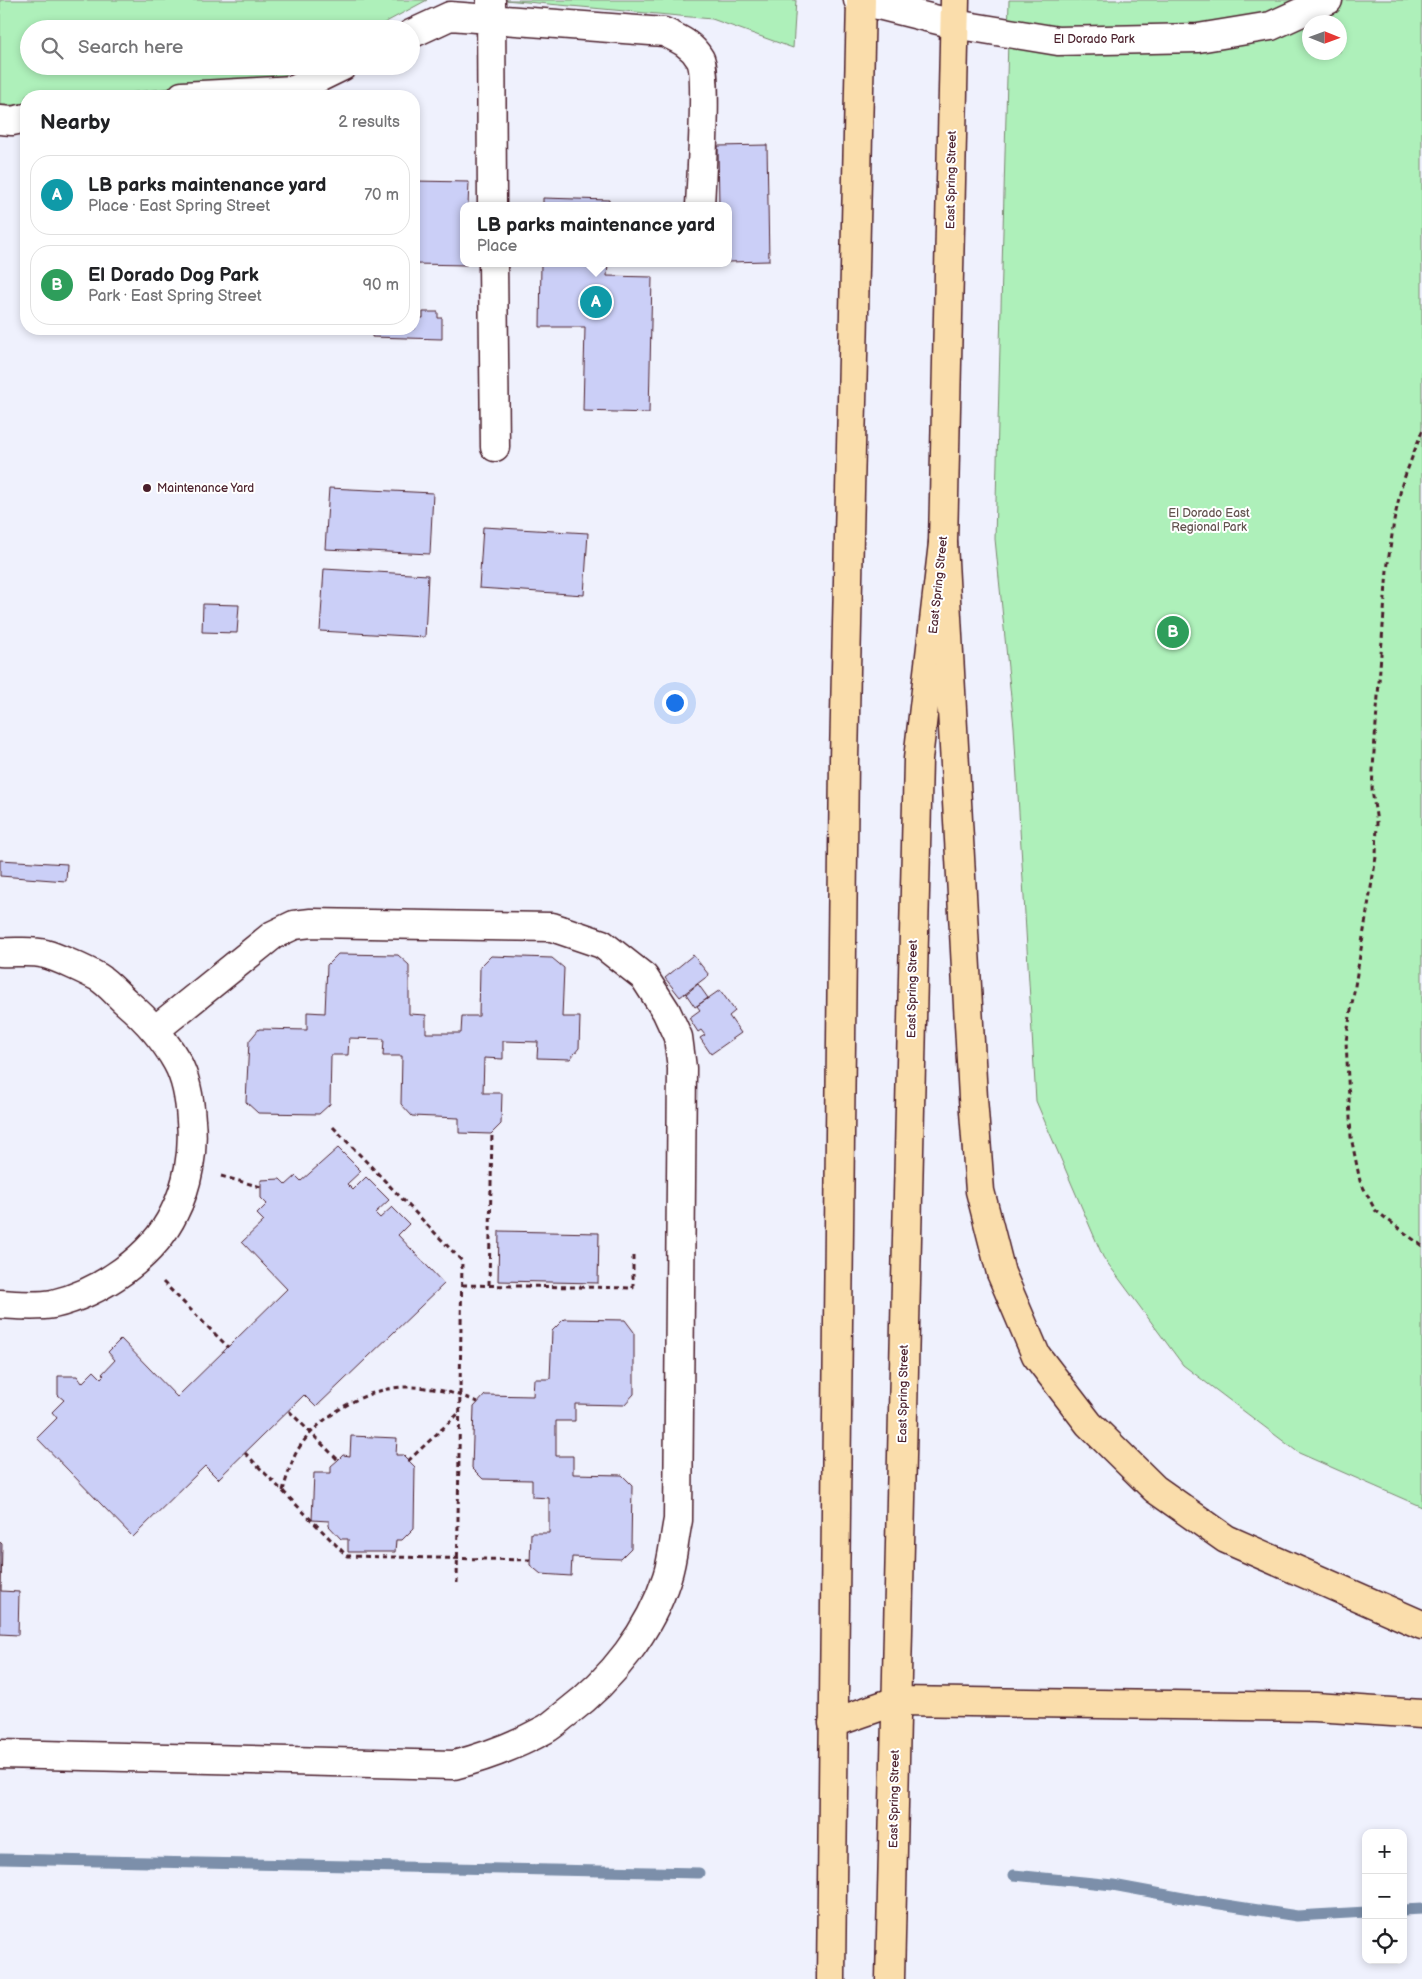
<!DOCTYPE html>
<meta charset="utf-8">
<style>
body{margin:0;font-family:"Balsamiq Sans",sans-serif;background:#f2f2f2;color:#202124}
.controls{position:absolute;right:15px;bottom:15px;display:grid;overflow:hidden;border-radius:10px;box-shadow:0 2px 8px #0003}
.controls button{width:45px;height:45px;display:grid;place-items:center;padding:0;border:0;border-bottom:1px solid #e0e0e0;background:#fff;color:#202124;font:25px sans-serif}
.compass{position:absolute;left:1302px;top:15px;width:45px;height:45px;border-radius:50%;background:#fff;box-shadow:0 2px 8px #0003;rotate:91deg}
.you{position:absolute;left:674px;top:702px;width:18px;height:18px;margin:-12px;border:4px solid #fff;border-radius:50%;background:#1a73e8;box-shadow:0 0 0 8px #1a73e833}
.badge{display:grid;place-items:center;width:32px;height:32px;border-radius:50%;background:#2563eb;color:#fff;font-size:16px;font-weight:700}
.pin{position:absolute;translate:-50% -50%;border:2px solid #fff;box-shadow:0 1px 5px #0006}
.popup{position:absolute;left:460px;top:202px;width:272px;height:65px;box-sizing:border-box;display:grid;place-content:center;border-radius:10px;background:#fff;filter:drop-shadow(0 1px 4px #0005);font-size:16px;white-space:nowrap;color:#757577}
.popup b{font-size:19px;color:#202124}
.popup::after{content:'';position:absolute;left:50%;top:100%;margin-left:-10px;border:10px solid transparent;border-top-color:#fff}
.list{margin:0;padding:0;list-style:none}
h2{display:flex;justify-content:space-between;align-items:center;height:65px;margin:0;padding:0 20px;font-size:21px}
h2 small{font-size:16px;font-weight:400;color:#757577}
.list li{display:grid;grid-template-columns:32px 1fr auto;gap:15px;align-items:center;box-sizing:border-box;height:80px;margin:0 10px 10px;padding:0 10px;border:1px solid #e0e0e0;border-radius:20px}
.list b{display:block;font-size:19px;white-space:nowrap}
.list p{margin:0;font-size:16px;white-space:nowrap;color:#757577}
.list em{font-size:16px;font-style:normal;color:#757577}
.icon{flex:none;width:28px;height:28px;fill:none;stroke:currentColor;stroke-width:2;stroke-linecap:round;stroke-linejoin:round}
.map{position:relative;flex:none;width:1422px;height:1979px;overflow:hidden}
.search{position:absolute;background:#fff;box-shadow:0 2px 8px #0003;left:20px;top:20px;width:400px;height:55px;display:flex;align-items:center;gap:12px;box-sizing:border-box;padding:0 18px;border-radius:28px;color:#757577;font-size:19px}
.panel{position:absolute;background:#fff;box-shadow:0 2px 8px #0003;left:20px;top:90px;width:400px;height:245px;border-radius:20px}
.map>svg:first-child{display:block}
</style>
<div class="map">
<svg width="1422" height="1979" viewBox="0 0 1422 1979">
<rect width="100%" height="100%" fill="#eff1fd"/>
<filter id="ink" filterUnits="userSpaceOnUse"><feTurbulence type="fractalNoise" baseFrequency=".02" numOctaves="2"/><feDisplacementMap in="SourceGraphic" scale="10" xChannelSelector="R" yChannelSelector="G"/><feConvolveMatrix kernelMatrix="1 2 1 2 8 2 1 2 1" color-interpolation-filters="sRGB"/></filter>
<g filter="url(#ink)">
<path fill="#aef0ba" stroke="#7c8872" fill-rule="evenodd" d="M0,0H427L373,29H29V66H301L285,75L101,96H26V105H0Z
M505,0H796L793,48L712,19Z
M1009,0H1422V1507L1299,1453L1183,1365L1103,1257L1036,1101L1014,727L995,539ZM1310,22H1340V52H1310Z"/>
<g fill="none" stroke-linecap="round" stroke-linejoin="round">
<path stroke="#7b8faa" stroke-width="11" d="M0,1859L699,1873
M1014,1875L1113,1885L1194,1900L1297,1916L1366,1912
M1403,1910L1422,1909"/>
</g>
<path fill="#cbcff7" stroke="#4a1f2b" d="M767,145L769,261L728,262V206H719L718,146Z
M414,181L469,182L468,206H464V263H467V265L414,264Z
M543,198L609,200V206H543Z
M541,263H608L607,276L652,277L649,413L583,411L585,327H540Z
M423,312H438V318H442V339L372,337V329H414V318H423Z
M329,488L433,493L430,554L325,549Z
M483,527L588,533L584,595L479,588Z
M324,569L428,575L425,637L320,631Z
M203,604L239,605L237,633L202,632Z
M0,860L67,864L66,881L0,876Z
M338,954L398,955L409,965V1014L426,1015V1033H461L462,1016H479L480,967L491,956L552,958L564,968L562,1017H580L579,1048L570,1059L537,1058L538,1042L503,1041V1059L484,1058L483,1093H502L501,1124L491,1134L459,1133V1118L412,1116L401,1104L402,1056H383L384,1039L349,1038L348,1055H331L330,1104L319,1114L258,1113L246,1102L249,1041L259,1029L307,1030V1012L325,1013L327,965Z
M693,955L709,975L680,997L665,978Z
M698,984L708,998L695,1007L686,994Z
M720,990L735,1011L729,1016L741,1033L711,1054L700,1038L705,1035L701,1030L698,1032L689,1018L700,1010L697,1006Z
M338,1148L361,1171L347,1184L353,1190L366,1177L389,1200L375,1213L380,1218L392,1207L409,1224L398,1235L444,1284L316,1407L304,1395L218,1479L205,1466L133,1537L37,1438L57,1418L52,1412L64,1400L58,1395V1376H77L82,1383L94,1371L101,1378L104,1375L102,1374L115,1360L108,1352L121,1339L177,1397L287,1289L242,1242L264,1221L257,1214L267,1204L261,1198V1180L280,1179L286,1185L296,1176L301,1181Z
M499,1231L599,1233L598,1283L498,1281Z
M564,1319L625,1320L634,1332V1394L624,1405L575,1404V1421H556V1456H573V1474L622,1475L632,1485L631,1548L620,1559L572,1557L571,1576L541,1574L530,1565L531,1533H549V1498L532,1497V1480L483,1479L472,1468L474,1407L485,1395L533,1396L534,1379H550L552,1331Z
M351,1436L397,1438L396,1455H403L415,1467L414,1528L402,1540H396L395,1552H348V1539H341L329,1526V1521L312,1520L314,1473H331V1466L338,1460L343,1455L350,1456Z
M0,1542L2,1544L1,1591L19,1592L18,1635L0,1634Z"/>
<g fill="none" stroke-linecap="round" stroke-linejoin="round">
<defs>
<path id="minor" d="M491,0L492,206
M858,0L954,24L1058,41L1198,38L1271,26L1328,0
M411,34L450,16L664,32C679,39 691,44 700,59C708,72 701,183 700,206
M182,96L294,90L343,66
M0,120L12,121L26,118
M493,263L495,447
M0,952C14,953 32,950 45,954C57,957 87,971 98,977C108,983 117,994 126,1002C146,1019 164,1039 177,1062C187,1080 190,1102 191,1121C194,1151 188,1186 174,1213C153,1257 100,1293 53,1304C36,1307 17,1305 0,1304
M0,1754L454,1765C485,1757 517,1745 546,1729C553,1725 560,1718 567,1713C612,1679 650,1631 667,1577C673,1559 674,1539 678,1520L682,1068L678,1037L666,1011L644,977L602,944L552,927L311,923L294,925L273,935L155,1030"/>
<path id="major" d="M831,1979L844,759L861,0
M890,1979L918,759L943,543L955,0"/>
<path id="highway" d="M943,543L973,1098L980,1191L1001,1273L1036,1355L1089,1424L1155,1489L1226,1539L1422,1625
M833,1723L896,1701L1315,1707L1422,1714"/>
</defs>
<use href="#minor" stroke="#4a1f2b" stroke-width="31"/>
<use href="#major" stroke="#4a1f2b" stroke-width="31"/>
<use href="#highway" stroke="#4a1f2b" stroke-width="31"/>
<path stroke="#4a1f2b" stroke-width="3" stroke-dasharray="5 4" stroke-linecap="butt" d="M1422,431L1402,484L1394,521L1387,570L1374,752L1372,790L1377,822L1376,857L1346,1041L1351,1137L1360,1181L1375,1210L1422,1246
M333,1127L462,1261L457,1583
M221,1176L261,1187
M163,1282L228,1347
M462,1285L633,1288V1253
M489,1285L492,1133
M289,1411L338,1460
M245,1453L347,1556L530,1560
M408,1461L459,1413
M283,1491C286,1479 290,1467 295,1455C313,1419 367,1386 408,1387C432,1387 456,1393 478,1402"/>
<use href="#minor" stroke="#fff" stroke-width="28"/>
<use href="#major" stroke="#faddab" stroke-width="28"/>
<use href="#highway" stroke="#faddab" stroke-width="28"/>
</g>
</g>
<circle fill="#4a1f2b" stroke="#fff" stroke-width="2" cx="147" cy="488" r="5"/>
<g text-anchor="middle" stroke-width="4" stroke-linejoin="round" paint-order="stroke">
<g font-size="12" fill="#4a1f2b" stroke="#fff">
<text x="1094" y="43">El Dorado Park</text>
<text transform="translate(951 180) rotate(-89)" y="4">East Spring Street</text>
<text transform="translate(938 585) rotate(-84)" y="4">East Spring Street</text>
<text transform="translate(912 989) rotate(-89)" y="4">East Spring Street</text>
<text transform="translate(903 1394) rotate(-89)" y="4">East Spring Street</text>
<text transform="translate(894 1799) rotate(-89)" y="4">East Spring Street</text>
</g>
<g font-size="12" fill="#4a1f2b" stroke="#fff" text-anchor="start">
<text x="157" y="492">Maintenance Yard</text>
</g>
<g font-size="12" fill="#63534f" stroke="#fff">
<text x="1209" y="517">El Dorado East<tspan x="1209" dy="14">Regional Park</tspan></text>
</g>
</g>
</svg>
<div class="controls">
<button>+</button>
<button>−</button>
<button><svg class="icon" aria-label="locate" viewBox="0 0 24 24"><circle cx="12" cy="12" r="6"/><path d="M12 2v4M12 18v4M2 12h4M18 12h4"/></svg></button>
</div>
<svg class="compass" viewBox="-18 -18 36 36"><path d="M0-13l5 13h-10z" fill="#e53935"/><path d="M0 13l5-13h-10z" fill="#757577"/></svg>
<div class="you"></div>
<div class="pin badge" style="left:596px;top:302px;background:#0f9aa8">A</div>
<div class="popup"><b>LB parks maintenance yard</b>Place</div>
<div class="pin badge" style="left:1173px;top:632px;background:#2e9e5b">B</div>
<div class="search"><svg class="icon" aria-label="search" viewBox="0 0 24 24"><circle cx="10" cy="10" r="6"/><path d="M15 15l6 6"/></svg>Search here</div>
<section class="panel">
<h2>Nearby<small>2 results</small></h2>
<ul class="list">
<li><span class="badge" style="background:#0f9aa8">A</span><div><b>LB parks maintenance yard</b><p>Place · East Spring Street</p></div><em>70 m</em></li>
<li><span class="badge" style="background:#2e9e5b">B</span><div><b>El Dorado Dog Park</b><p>Park · East Spring Street</p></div><em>90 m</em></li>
</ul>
</section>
</div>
